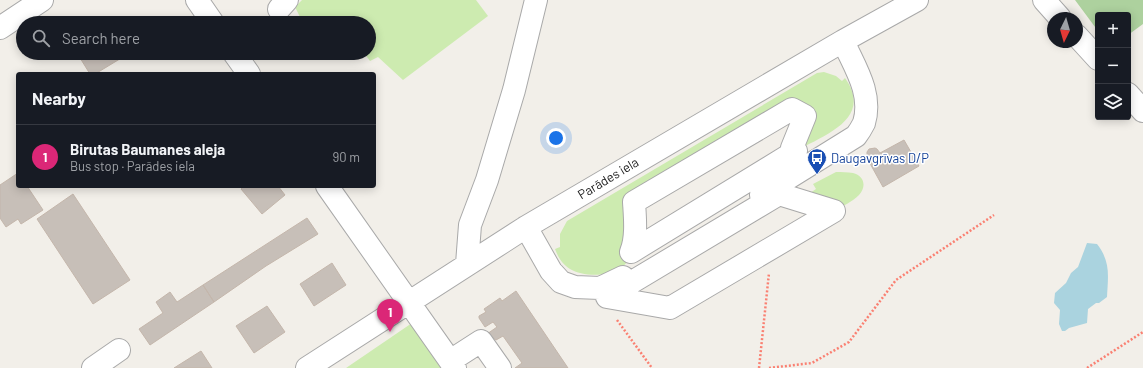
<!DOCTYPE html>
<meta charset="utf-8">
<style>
body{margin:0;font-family:Barlow,sans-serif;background:#20242c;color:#f1f3f6}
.controls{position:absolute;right:12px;top:12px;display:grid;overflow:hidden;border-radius:4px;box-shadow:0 2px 10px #0003}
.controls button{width:36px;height:36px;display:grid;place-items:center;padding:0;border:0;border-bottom:1px solid #363941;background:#171b24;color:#f1f3f6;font:20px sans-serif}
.compass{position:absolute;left:1047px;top:12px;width:36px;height:36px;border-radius:50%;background:#171b24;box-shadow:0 2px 10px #0003;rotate:185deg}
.you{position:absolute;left:556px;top:138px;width:14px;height:14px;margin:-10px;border:3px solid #fff;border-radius:50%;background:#1a73e8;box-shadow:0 0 0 6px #1a73e833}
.badge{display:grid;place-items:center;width:26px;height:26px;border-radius:50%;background:#db2777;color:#fff;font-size:13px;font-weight:700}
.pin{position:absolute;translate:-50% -33px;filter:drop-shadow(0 1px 2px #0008)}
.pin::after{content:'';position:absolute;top:21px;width:14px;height:12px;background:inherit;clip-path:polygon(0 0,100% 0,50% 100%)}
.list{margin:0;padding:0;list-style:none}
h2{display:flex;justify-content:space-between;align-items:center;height:52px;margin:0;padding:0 16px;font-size:17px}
h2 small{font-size:13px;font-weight:400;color:#9ea1a6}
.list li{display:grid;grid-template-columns:26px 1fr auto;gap:12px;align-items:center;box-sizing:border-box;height:64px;padding:0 16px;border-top:1px solid #363941}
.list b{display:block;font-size:15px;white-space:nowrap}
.list p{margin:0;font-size:13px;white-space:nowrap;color:#9ea1a6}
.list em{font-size:13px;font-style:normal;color:#9ea1a6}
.icon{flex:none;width:22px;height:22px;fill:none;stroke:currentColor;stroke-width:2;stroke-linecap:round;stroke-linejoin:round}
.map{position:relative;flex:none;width:1143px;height:368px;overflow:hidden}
.search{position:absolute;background:#171b24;box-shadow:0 2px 10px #0003;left:16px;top:16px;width:360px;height:44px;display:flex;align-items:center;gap:10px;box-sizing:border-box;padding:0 14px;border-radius:22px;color:#9ea1a6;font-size:15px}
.panel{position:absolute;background:#171b24;box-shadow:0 2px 10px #0003;left:16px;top:72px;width:360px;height:116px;border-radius:4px}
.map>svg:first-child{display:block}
</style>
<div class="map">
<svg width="1143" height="368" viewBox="0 0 1143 368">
<rect width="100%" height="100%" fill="#f2efe9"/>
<path fill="#cdebb0" d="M302,0H476L488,16L403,80L378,57L370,61L364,53H369V23H303L295,7Z
M824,72L836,76L842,81L845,78C874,119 824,135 796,151L792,109L634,202C633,216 631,229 630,243C630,247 630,254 629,258C621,278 585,278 570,269C562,264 558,257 555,249L560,247V234L567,221L817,73Z
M836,172C841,172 848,172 853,173C864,176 867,186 859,195C852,202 843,206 834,211L804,197L816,189L813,184Z
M412,323L443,368H346Z"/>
<path fill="#add19e" d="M1075,0H1143V24L1128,35V15H1098V31Z"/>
<path fill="#aad3df" d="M1087,243L1097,244C1111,262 1108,276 1107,297L1099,303H1096L1088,309L1087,323L1069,328L1065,331H1062L1059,324L1060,310L1054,303L1055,293L1066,283L1071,273L1078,267Z"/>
<path fill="#c7bfb8" stroke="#c4b6ab" d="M77,53H127L128,54L95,74H90Z
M904,140L919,166L883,187L867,158V152L869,149L875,148L877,149L880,153Z
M18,173V186H27L43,210L21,224L18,219L6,227L0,218V185Z
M244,186H278L285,195L262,214L241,189Z
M73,194L130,280L93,304L37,219Z
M307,218L318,234L266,266L214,302L203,285Z
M332,263L346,285L314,306L300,284Z
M203,285L214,302L150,345L139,329L163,313L156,302L170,292L177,302Z
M516,291L568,368H515L522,363L503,336L496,340L487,334L497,327L493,322L485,327L479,318V316L486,312L484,309L500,298L502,301Z
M267,306L285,332L254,353L236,326Z
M201,351L212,368H174Z"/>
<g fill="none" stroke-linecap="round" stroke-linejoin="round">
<defs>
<path id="minor" d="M197,0L213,23
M1044,0L1060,18
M279,9L287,0
M0,28L42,0
M1077,36L1098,59
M234,53L249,74
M1128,94L1143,111
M792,109L805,116L792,148L796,151L631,252C637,237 635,218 634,202Z
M327,186L455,368
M779,194L834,211L670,308L607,297Z
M761,195L856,136C859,132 862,127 864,123C873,93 854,66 843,41
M526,227L551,271L561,282L575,287L600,288L623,277
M467,264L470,225L487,180L514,90L536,0
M450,361L481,341L500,368
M93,368L119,350
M307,368L526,227L843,41L917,0"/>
</defs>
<use href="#minor" stroke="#a9a9a9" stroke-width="24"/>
<path stroke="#fa8072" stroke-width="2.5" stroke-dasharray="2 2" stroke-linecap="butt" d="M617,320L652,368
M759,368L769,273
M769,368L812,363L849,342L896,280L994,215
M1087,368L1143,332"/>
<use href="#minor" stroke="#fff" stroke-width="22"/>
</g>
<defs>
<symbol id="bus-pin" viewBox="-11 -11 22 30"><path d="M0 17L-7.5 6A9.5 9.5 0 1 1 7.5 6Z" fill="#1a4fb4" stroke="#fff"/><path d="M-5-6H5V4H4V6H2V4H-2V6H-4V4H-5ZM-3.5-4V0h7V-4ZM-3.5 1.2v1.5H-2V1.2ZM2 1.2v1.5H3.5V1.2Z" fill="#fff"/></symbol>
</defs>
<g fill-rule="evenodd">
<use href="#bus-pin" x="806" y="147" width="22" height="30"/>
</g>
<g text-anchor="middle" stroke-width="3" stroke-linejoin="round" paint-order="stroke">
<g font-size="13" fill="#164399" stroke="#fff" text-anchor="start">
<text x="831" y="163">Daugavgrīvas D/P</text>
</g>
<g font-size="13" fill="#222" stroke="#fff">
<text transform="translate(608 178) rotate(-31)" y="5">Parādes iela</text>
</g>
</g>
</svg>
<div class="controls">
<button>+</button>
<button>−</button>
<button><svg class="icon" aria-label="layers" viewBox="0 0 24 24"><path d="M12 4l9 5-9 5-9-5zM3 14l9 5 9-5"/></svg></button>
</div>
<svg class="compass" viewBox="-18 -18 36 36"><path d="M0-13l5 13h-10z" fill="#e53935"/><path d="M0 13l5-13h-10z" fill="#9ea1a6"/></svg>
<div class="you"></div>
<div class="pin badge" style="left:390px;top:332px">1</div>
<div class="search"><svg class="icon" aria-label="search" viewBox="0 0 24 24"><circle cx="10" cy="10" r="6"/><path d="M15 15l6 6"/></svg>Search here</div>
<section class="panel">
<h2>Nearby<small></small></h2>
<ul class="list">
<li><span class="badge">1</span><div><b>Birutas Baumanes aleja</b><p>Bus stop · Parādes iela</p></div><em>90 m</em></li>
</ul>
</section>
</div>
